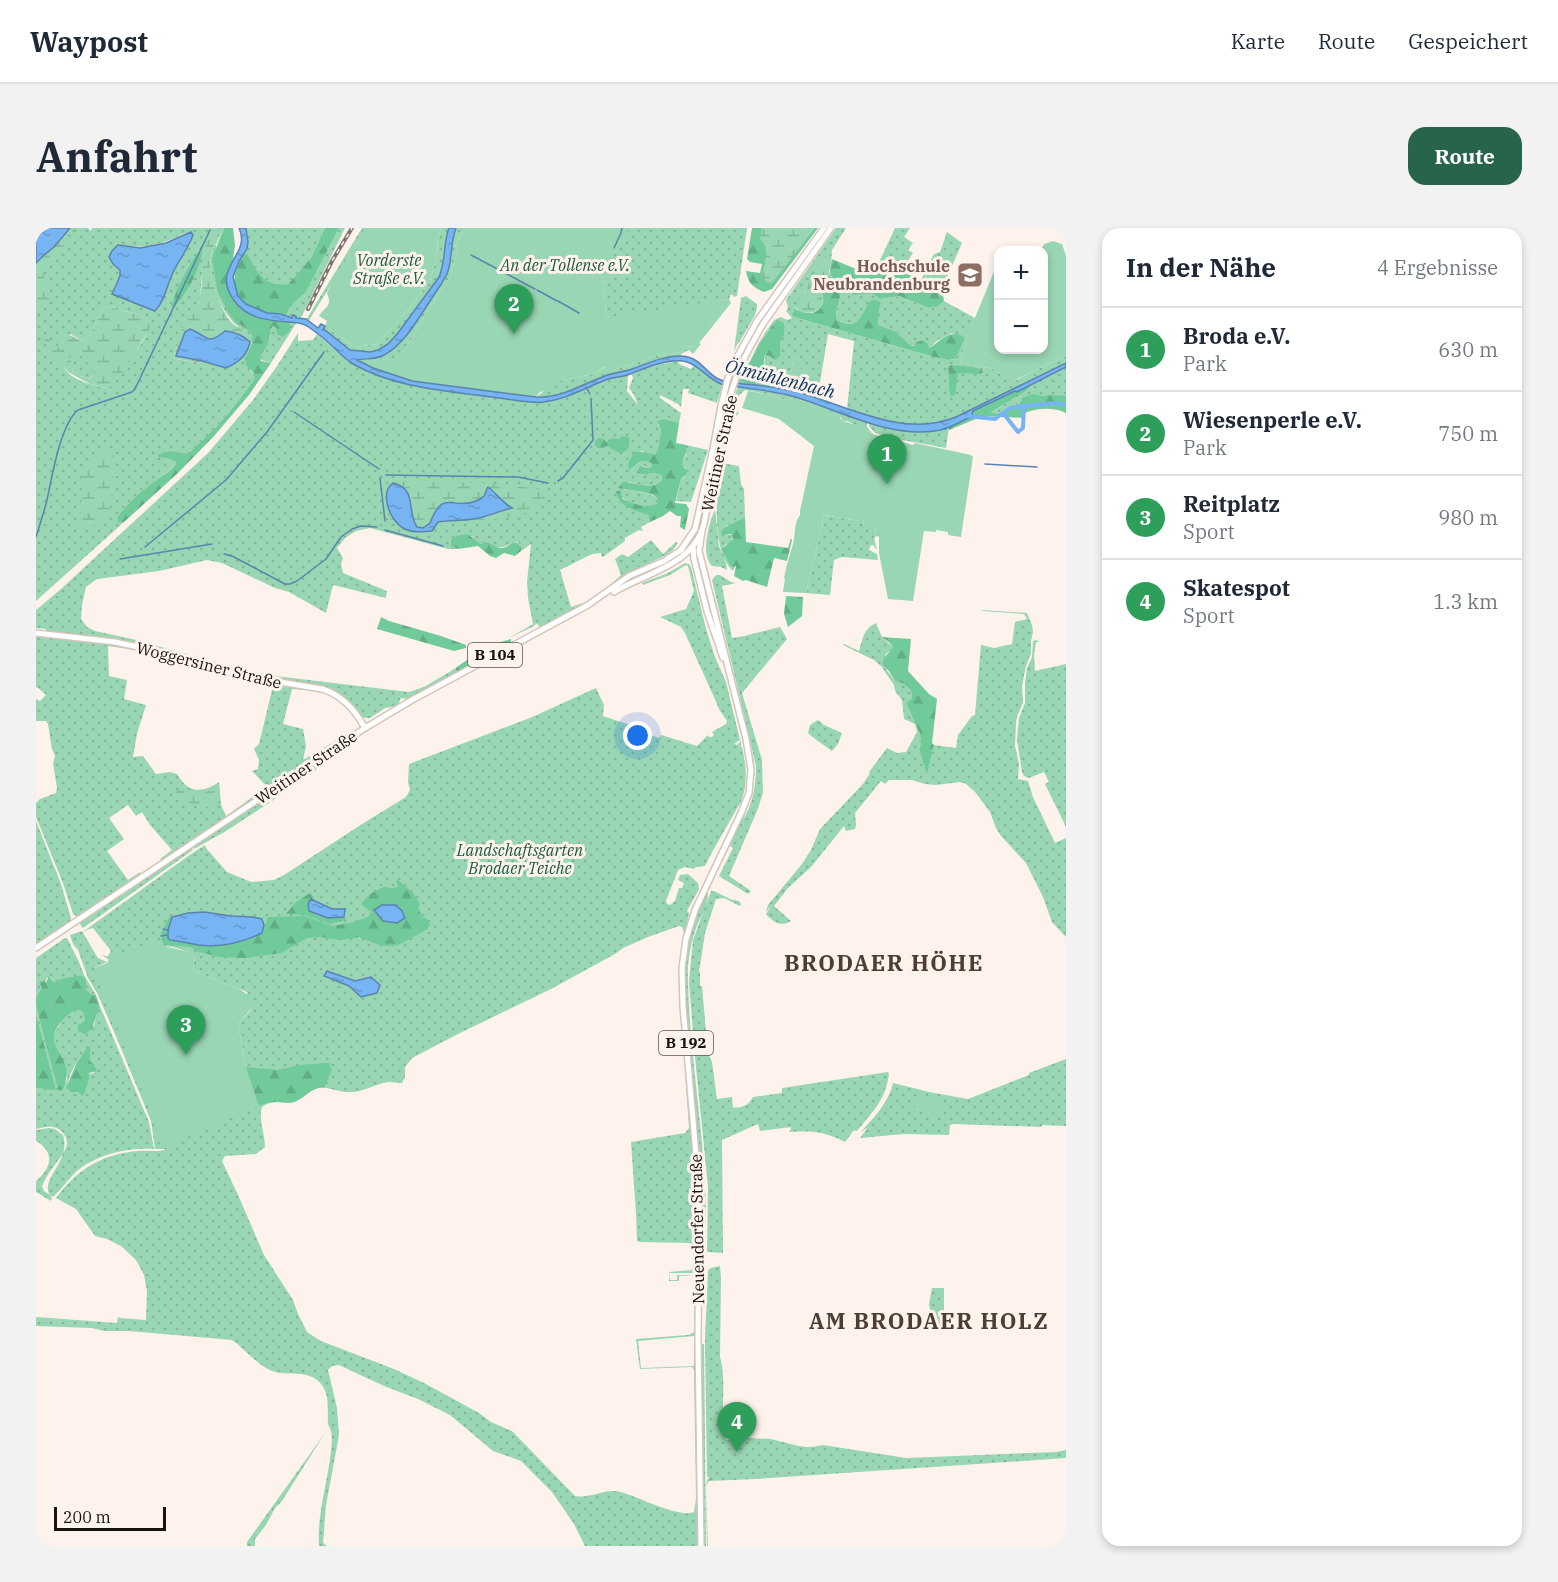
<!DOCTYPE html>
<html lang="de">
<meta charset="utf-8">
<style>
body{margin:0;font-family:"IBM Plex Serif",serif;background:#f2f2f3;color:#1f2937}
.controls{position:absolute;right:18px;top:18px;display:grid;overflow:hidden;border-radius:12px;box-shadow:0 3px 9px #0003}
.controls button{width:54px;height:54px;display:grid;place-items:center;padding:0;border:0;border-bottom:2px solid #e0e1e3;background:#fff;color:#1f2937;font:30px sans-serif}
.scale{position:absolute;left:18px;bottom:15px;width:112px;box-sizing:border-box;padding-left:6px;border:3px solid #19130f;border-top:0;font-size:16px;line-height:21px;white-space:nowrap;color:#19130f;-webkit-text-stroke:4px #fef2ec;paint-order:stroke}
.you{position:absolute;left:602px;top:508px;width:21px;height:21px;margin:-15px;border:4px solid #fff;border-radius:50%;background:#1a73e8;box-shadow:0 0 0 9px #1a73e833}
.badge{display:grid;place-items:center;width:39px;height:39px;border-radius:50%;background:#28634c;color:#fff;font-size:20px;font-weight:700}
.pin{position:absolute;translate:-50% -50px;filter:drop-shadow(0 2px 3px #0008)}
.pin::after{content:'';position:absolute;top:32px;width:21px;height:18px;background:inherit;clip-path:polygon(0 0,100% 0,50% 100%)}
.list{margin:0;padding:0;list-style:none}
h2{display:flex;justify-content:space-between;align-items:center;height:78px;margin:0;padding:0 24px;font-size:26px}
h2 small{font-size:20px;font-weight:400;color:#747a83}
.list li{display:grid;grid-template-columns:39px 1fr auto;gap:18px;align-items:center;box-sizing:border-box;height:84px;padding:0 24px;border-top:2px solid #e0e1e3}
.list b{display:block;font-size:22px;white-space:nowrap}
.list p{margin:0;font-size:20px;white-space:nowrap;color:#747a83}
.list em{font-size:20px;font-style:normal;color:#747a83}
.map{position:relative;flex:none;width:1030px;height:1318px;overflow:hidden;border-radius:18px}
header{display:flex;align-items:center;gap:36px;box-sizing:border-box;height:84px;padding:0 30px;background:#fff;border-bottom:2px solid #e0e1e3}
header strong{font-size:28px}
nav{display:flex;gap:33px;margin-inline-start:auto;font-size:21px}
.intro{display:flex;align-items:center;justify-content:space-between;box-sizing:border-box;height:144px;padding:0 36px}
h1{margin:0;font-size:42px}
.button{padding:15px 27px;border-radius:18px;background:#28634c;color:#fff;font-size:21px;font-weight:700}
main{display:flex;gap:36px;padding:0 36px}
aside{flex:1;background:#fff;border-radius:18px;box-shadow:0 3px 9px #0003}
.map>svg:first-child{display:block}
</style>
<header>
<strong>Waypost</strong>
<nav><a>Karte</a><a>Route</a><a>Gespeichert</a></nav>
</header>
<div class="intro"><h1>Anfahrt</h1><a class="button">Route</a></div>
<main>
<div class="map">
<svg width="1030" height="1318" viewBox="0 0 1030 1318">
<defs>
<pattern id="grass-dots" width="8" height="8" patternUnits="userSpaceOnUse" patternTransform="scale(1.5)"><rect width="8" height="8" fill="#99d6b3"/><path d="M2 2h.1M6 6h.1" fill="none" stroke="#83b799" stroke-width="1.8" stroke-linecap="round"/></pattern>
<pattern id="forest-firs" width="22" height="20" patternUnits="userSpaceOnUse" patternTransform="scale(1.5)"><rect width="22" height="20" fill="#71ca9a"/><path d="M5 1l3.5 6h-7zM16 11l3.5 6h-7z" fill="#61ad84"/></pattern>
<pattern id="wetland-marsh" width="20" height="14" patternUnits="userSpaceOnUse" patternTransform="scale(1.5)"><rect width="20" height="14" fill="#99d6b3"/><path d="M1 5h8M5 5V1M11 12h8M15 12V8" fill="none" stroke="#83b799"/></pattern>
<pattern id="water-ripples" width="26" height="14" patternUnits="userSpaceOnUse" patternTransform="scale(1.5)"><rect width="26" height="14" fill="#76b4f3"/><path d="M2 4q2-2 4 0t4 0M15 11q2-2 4 0t4 0" fill="none" stroke="#669acf"/></pattern>
</defs>
<rect width="100%" height="100%" fill="#fef2ec"/>
<path fill="url(#grass-dots)" fill-rule="evenodd" d="M34,0H52L55,3L56,0H188L180,17L182,64L200,95L208,99L216,107V114L209,130L215,143L220,146L219,150C207,167 194,184 180,199C171,208 161,216 153,227L134,223L124,229L133,231L140,234C135,244 127,246 119,253C105,263 90,276 81,290L82,295L88,294L0,373V35ZM186,4C181,12 176,21 175,30C172,51 186,87 203,99L166,135L139,131L138,126L153,86L159,81L164,69L168,24ZM150,5L155,14L135,48L129,68L78,59L84,48L82,17C109,22 126,16 150,5ZM69,78L101,86L115,93C114,111 82,145 70,160C57,157 37,153 29,141C26,136 25,128 24,122L32,128L37,143L44,148L55,151L57,142C50,129 37,121 25,113L34,106L47,113L55,106L63,86Z
M210,0H289L275,30L252,56C229,58 221,45 212,26L208,25C212,19 213,7 210,0Z
M303,0H309L265,90H256L250,87L253,80L270,64Z
M326,0H330L272,94L270,92Z
M405,0H413L406,41L403,48L362,105L352,116L342,122L334,124L314,122L286,102L289,98L318,119L342,116L379,73L394,53L401,27L402,10Z
M420,0H429L419,18L422,22L413,51L393,80L369,122L354,134L351,130L346,133H330L328,136L322,132V131C332,131 340,131 349,126C370,115 408,56 415,32C417,21 415,10 420,0Z
M590,0H711L701,68L698,69L697,67L695,66L693,71L581,89H574L570,88L567,45L591,2Z
M800,0H810L796,22L795,36L791,32L773,53L769,65L760,79L761,81L757,84L758,89L898,129L912,132L919,131L927,115L916,105L902,112L893,120L874,117L859,103L842,97L844,78L830,79C823,94 819,101 801,92L800,85L806,61L798,53V51L811,55L814,64L834,65L844,71L863,68L893,80L901,79L908,73L939,90L931,109L924,135L958,141L979,153L999,142L1030,128V135L912,193L886,197L860,196L811,181L818,113L792,106L783,160L770,157L760,140L762,129L758,128L752,162L719,157C731,143 726,140 730,126L734,128L745,119V112L738,95C729,106 704,142 707,156H703V152L722,116L731,102L738,92L745,89L751,92L756,90L750,83L752,80L750,72Z
M859,0H874L868,9L877,15L872,22L877,25L865,43L838,45Z
M911,4L926,15L906,61L885,52L898,26L904,24Z
M710,68L721,76V80L719,87L703,115H702L698,123L705,70Z
M254,94H261L235,135L225,132L224,129L232,117L235,101L237,98L254,103Z
M262,105V113L277,112L281,106C291,114 300,123 310,131C326,144 349,150 368,156L507,175L538,166L573,151L592,147L591,163L602,177L598,167L593,160L597,150L595,146C611,138 626,136 642,133L643,136L655,141L658,137L679,154L685,156L686,158L681,175L652,165L653,161H647L645,179L642,176L624,167V170L645,185L643,195L629,191L622,196L625,202L621,225L613,226L605,223L598,236C605,234 610,230 616,236L615,239L612,240L607,238L603,245L609,247C615,244 619,245 625,247L626,251C619,262 604,257 593,254L581,260C594,263 610,262 622,271L621,277C609,281 594,277 585,268L582,271L612,287L614,294L605,299L607,303L603,302L589,310V313L567,329H566L565,325L556,326L524,342L535,379L550,374L505,400L500,395L498,398L471,411L497,396L492,370L491,354L495,316L485,323V319L482,314H477C465,324 453,318 439,313L436,308L415,318L422,321H412L334,300L320,303L309,310L301,320L307,330L305,336L307,345L351,363L350,370L297,357L290,385L253,364L239,360L186,335L171,332L123,343L61,351L50,359L46,377L45,391L51,399L59,403L96,411L198,439L239,448L373,464L388,459L420,440V442L423,444L371,471L365,470L363,474L364,476L352,480L351,479L334,490H329L326,489L304,466L287,459L208,446L79,412L10,404V401L1,400L0,402V382L25,361L172,225L217,172L241,138Z
M663,115L665,116L657,126L653,122L645,126V128L616,133L597,141L570,148L531,163L513,169H500L522,153L557,146L570,139L577,142L620,128L645,124L647,118L660,119Z
M1030,139V168H1009L1005,167L986,175L982,178L974,180L965,187L955,184L989,164L998,154Z
M702,159L761,169L831,194V199L836,205L811,193H807L804,188L772,174L752,170L749,172L736,167L709,162L697,173C697,179 698,182 703,185L692,198L696,173Z
M833,194C858,203 887,207 913,199L910,220L861,211L839,205L833,198Z
M650,217L672,222L655,274L640,273L645,251L649,249L650,240L645,237L650,227Z
M685,235L703,238L705,256L708,261L709,289L704,293L690,298L689,308L690,306L696,307V313L688,318L696,339L699,338L697,343C675,323 680,262 685,235Z
M679,281L683,318L690,335L691,342L685,339L676,338C664,326 673,295 679,281Z
M788,287L823,293L824,290H825L828,294L827,298L839,296L840,308L838,310L841,322L837,317L834,318L833,322L841,326L842,332L806,329L798,332L794,367L770,365Z
M615,312L627,326L640,314L642,315L637,322L632,326L591,346L568,363L585,347L579,331L586,326L592,329Z
M649,335L653,336L655,339L670,401L679,429L690,454L704,512L698,516L701,517L705,513V518L701,517L706,519C710,536 712,554 706,571C705,576 701,579 699,584C689,602 678,619 669,638L660,639L658,641L649,639L642,642L630,673L631,676L634,677L639,673L643,660H646L648,655L642,652L644,647L652,646L662,655L663,661L651,683L653,685L646,724L660,968L658,973L660,976L659,1044L655,1045H633L634,1052H641V1047L659,1048L660,1113L658,1114V1108L602,1113L605,1140L658,1138V1117H660L663,1318H549L538,1296L516,1264L485,1233L457,1223L414,1187L382,1171L348,1158L303,1137L296,1138L292,1142L301,1180L303,1207L290,1277L287,1315L291,1318H283C281,1289 290,1260 294,1231C295,1225 297,1209 295,1203C294,1200 292,1198 292,1195C291,1180 295,1163 281,1152C269,1142 249,1148 236,1143C222,1138 209,1121 196,1112L93,1103H68L56,1100L0,1098V1089L81,1095L82,1089L84,1090L110,1092L111,1063L108,1047L100,1032L85,1018L71,1011L59,1008L40,981L20,970C42,941 64,927 101,923C110,922 120,924 129,922V921H119L115,893L79,806L62,767L52,750L42,722L37,716L34,707L46,703L60,727L62,730L71,734L58,740L210,839L202,796L215,782L211,764L160,744L157,741L159,728C154,723 135,718 128,718C119,718 80,728 73,732L65,726L71,729L75,723L57,700L50,702L49,704L48,703L155,626L169,617L170,620L191,644L215,654L238,652L248,647L326,596L370,569L374,562L372,554L373,536L494,490L560,460L568,477L567,488L615,504L614,507L623,510L625,507L661,518L672,507L673,509H676L678,507L676,504L690,496L691,493L683,481L678,469L649,405L645,399L624,389L650,381L658,363L652,338L650,337L634,347L607,357L606,355L632,345ZM643,698L646,699L648,705L645,724L643,755L653,900L649,905L595,914L600,986L601,1013L604,1014L653,1015C659,1021 658,1034 656,1042L633,1044V1053H643V1049L644,1048H656L657,1050L659,1100L657,1105L652,1107L600,1111L604,1141L656,1139L658,1142L660,1271L658,1284C642,1290 603,1269 585,1264C569,1260 555,1271 539,1268L476,1203L455,1194L443,1185L388,1155L358,1141L285,1113L271,1104L262,1086L257,1072L228,1027L202,967L186,933L189,928L220,926L229,919C229,905 222,892 226,879C238,870 246,877 258,874C267,871 272,862 282,860C293,858 304,865 315,864C328,864 339,856 352,854C357,854 362,855 366,855L369,849V839L376,830L422,806L515,761L579,726L587,720L612,709Z
M680,347H684L695,354L700,355L686,358L696,410L708,408L744,399L751,411L706,465L726,532L727,565L721,583L693,648L715,663L712,666L683,648L697,620L694,618L696,612L715,566L718,540L676,356L718,533C720,555 714,572 707,592C717,575 720,558 720,538L676,352Z
M947,382L991,385L996,397L997,404L995,413V425L990,438L986,458L987,475L981,488L980,495L979,518L983,536L982,551L992,553L997,569L1019,615L1030,610V709L1016,694L1007,669L990,635L965,608L960,600L954,584L939,564L930,556L924,554L900,557L889,556L876,552H853L849,556L845,553L819,585L820,597L819,601L810,603L808,598L775,639L752,660L738,678L755,693C745,699 738,695 730,686L736,677L730,684L732,677L766,636L775,622L784,601L827,556L834,545L833,544L851,520L861,525L870,524L881,504L879,496L868,491L866,472L859,463L858,457L845,438L838,432L807,417L808,416L823,423C827,411 827,401 840,395L846,409L857,419L856,422L850,426L846,436L859,453L868,456L875,463L876,470L870,475L884,506L885,515L883,521L891,546L898,517L920,520L922,507L936,488L939,487L945,417L958,420L976,416L979,394L991,391L988,386L946,383Z
M0,407L79,416L106,421V423L72,418L73,448L91,452L88,471L110,477L101,506L97,529L107,528L120,546L134,544L141,546C152,565 165,566 183,554L185,577L190,588L229,560V564L126,632L124,631L136,622L114,597L106,584L100,588L92,577L73,590L88,611L71,623L92,652L104,644V646L43,688H40L37,686L27,655L0,589V575L4,571L20,565L21,560L17,535L19,528L16,521L12,496L10,493H0V471L4,473L10,467L1,459L0,460Z
M997,413L1000,412L1004,414H1000L998,427L999,443L1030,436V599L1009,556L1013,554L1008,544L993,550L988,548L986,544L981,512L983,490L989,475V455L991,440L996,429Z
M236,455L269,461L270,462L256,461L247,496L267,501L270,518L267,532L316,503L317,504L233,561L216,543L222,541L223,532L218,521L223,516L237,458H235Z
M782,492L788,497L806,505L802,516L796,523C788,517 780,512 772,505L774,497Z
M305,521L290,535L230,577L190,603L158,621L156,618L294,526Z
M0,593L25,656L35,690L34,694L0,717Z
M156,620L157,622L47,700L44,696L45,692Z
M675,663H678L694,671L703,673L705,676L704,678L688,670L680,671L669,705L663,744H664V758H666L672,826L676,834L681,871L696,869L697,880C707,879 712,878 717,869L746,865V860L852,844L853,846C849,873 837,883 821,903L818,902L809,914C787,903 777,903 753,904L755,901V899L724,903L722,896L686,912L687,1025L671,1024L672,959L659,829L653,753L657,712Z
M671,664L672,665C672,678 663,691 659,703C654,718 651,737 652,753C654,845 675,935 669,1027L667,1025L666,1019L665,954L649,768C649,750 648,730 652,712C656,695 664,680 671,664Z
M29,710H31L43,734L48,747L60,767C55,766 50,764 50,758C50,756 51,754 50,753C49,749 40,748 37,748C30,750 24,752 18,754L15,749L11,750L0,769V730Z
M63,776L113,894L118,921C93,919 62,926 42,942C33,950 26,961 17,969L8,963L6,958C9,951 13,944 18,938C25,928 37,917 27,905C19,896 10,899 0,901V860L20,861L0,786V778L23,862L27,861L31,851L29,836L19,820L17,811V807L26,793L35,784L42,782L48,784L49,792L44,795V805L50,806L58,797ZM51,819L54,822V833L58,845L53,846V851L50,855L49,865L37,864L31,862C31,847 42,832 51,819Z
M1030,831V898L1006,897V899L917,896L914,897L913,907L868,906L824,910L832,899L824,905C838,889 852,876 857,855L893,864L932,871L993,847V845Z
M13,900L19,901L27,907C36,935 0,952 16,970L15,973L0,964V953C15,940 20,925 0,913V902Z
M684,1038L685,1050L684,1129C690,1147 686,1184 686,1204H690V1212H692C703,1207 704,1209 715,1210C723,1211 731,1210 739,1212C758,1216 767,1222 787,1217L870,1230L1020,1224L1030,1222V1230L719,1251L673,1253L670,1258L672,1318H671L670,1260L671,1252L673,1250L671,1248L669,1111L672,1042L675,1040Z
M896,1060H908V1096H897L893,1076Z
M665,1116H668L670,1318H667Z
M289,1205L246,1273L239,1280L230,1297L219,1311V1318H211V1314Z"/>
<path fill="url(#forest-firs)" d="M188,0H197L199,17L197,32L192,41L196,69L229,92L254,94V103L247,109L241,106L240,100L237,98L235,101L232,117L224,129L225,133L235,135L213,167L178,208L142,245L88,294L82,295L81,290C90,276 105,263 119,253C127,246 136,244 140,234L133,231L123,229V226L134,223L153,226C161,216 171,208 180,199C194,184 207,167 219,150V146L210,137L209,130L216,115V107L208,99L200,95L196,90L182,65L179,49L176,30Z
M289,0H303L270,64L253,80L250,87C244,86 237,87 231,85C197,75 190,55 208,25L212,26C221,45 229,58 252,56L275,30Z
M716,0H782L736,61L728,64C717,59 712,56 710,43L724,45L726,36L714,34L711,31Z
M166,24C163,45 151,64 138,80L135,79L142,59L160,26Z
M796,31L832,46L865,43L906,61L908,73L901,79L893,80L863,68L844,71L834,65L817,67L811,55C793,50 792,49 796,31Z
M798,53L806,61L800,85L801,92C823,104 824,87 834,73L841,72L844,78L842,97L859,103L874,117L878,118L881,114L887,112L892,116L893,120C905,113 913,100 928,109C927,117 923,124 919,131L912,132L898,129L758,89L756,87L759,81C770,86 782,89 787,74C788,69 786,69 787,64C789,60 795,56 798,53Z
M744,93L748,95V108L745,112L744,128L739,132L734,128L729,127C726,140 730,144 719,157L707,156L706,149L723,116L738,95Z
M914,137L937,139L946,142L947,144L944,146L922,145L919,167L916,168L914,166C912,158 914,149 912,140Z
M998,154L989,164L955,184L965,187C974,180 984,180 988,169L997,166L1009,168L1013,167L1030,168V185C1018,179 1001,180 989,185L988,190L947,188L913,202V199L934,189L937,183L979,163L981,164Z
M629,191L643,195L640,215L650,217C652,226 647,229 646,237L651,242L650,247L645,251L639,275L650,276L653,281L649,302L644,299L645,288H641L634,283L627,288L614,294L612,287C599,282 582,279 580,263H584L587,271C598,276 610,281 621,276L622,271L617,267L607,264L581,260L587,254C600,254 618,264 626,251L625,247C619,245 615,244 610,247L601,245L604,238L612,240L615,239L616,236C609,229 599,235 594,242H593L592,236L598,224C606,223 613,227 621,225L625,202L621,193Z
M586,208L593,209C596,226 583,229 572,218L563,220L559,218V213L563,210L567,211L571,214L576,210L583,211Z
M709,289L710,314L752,320L755,310L756,312L751,333L738,330L731,359L710,352L707,353L698,348L700,338L696,339L694,337L686,321L697,311L695,306H690L687,309L685,305C689,296 701,295 709,289Z
M431,306C437,309 439,313 446,316L449,314C462,317 464,326 477,314L482,315L485,319V323L479,328L468,325L460,330L454,328L442,318L422,321L415,318V312L420,308Z
M750,368L767,369L766,388L752,399L748,386Z
M345,389L353,393L405,408L430,417V420L418,423L341,401Z
M846,409L875,411L872,443L893,466L901,471L896,515L898,517L891,547L883,521L885,515L884,506L870,475L876,470L875,463L868,456L859,453L853,443L846,436C849,425 854,426 857,419L853,414Z
M475,411V415L423,444L420,442V440C425,435 432,433 437,426L436,421L437,419H448Z
M362,652L377,665L384,676L382,680L387,690H390L394,697L390,702L362,717L352,718L343,717L323,709L306,712L284,709L271,710L245,725L209,730L183,729L160,723L155,719L129,717C125,712 123,705 128,701L127,700L134,688L136,689L131,707L134,712L164,717L226,705L232,689L269,688L297,698L318,694L332,689L335,683L327,678L326,675L334,666L348,659C354,659 356,662 362,658L360,653Z
M274,665L278,670L277,672L275,671L292,690L308,689L310,692L294,696L269,687L250,686L260,674Z
M13,748L18,754C24,752 43,744 49,750C51,752 50,758 50,761L55,766L60,767L63,776V780L56,800L50,806H47L42,803V797L49,792L47,784L42,782C35,783 31,788 26,793C9,813 22,818 29,836C32,844 30,853 28,860L24,863L22,861L0,778V769L6,759L3,755L5,753L10,754Z
M0,786L20,861L19,862L0,860Z
M51,819H54V833L58,837L61,843L53,845V851C49,856 52,863 46,868L42,864H34L30,860L41,834Z
M293,835L296,842L288,859C272,861 270,870 258,874C251,876 244,873 238,874C230,875 222,878 214,881L191,850L210,839L242,842L263,837Z"/>
<path fill="url(#wetland-marsh)" fill-rule="evenodd" d="M27,0H40L19,31L12,37L7,42L9,56L14,60C15,72 12,80 0,83V27Z
M726,0H779L736,55L731,54L726,48C728,36 735,20 724,11Z
M184,1L186,3C182,11 176,20 175,29C172,46 184,81 195,94C200,99 208,102 212,109C216,114 214,121 210,126C196,147 187,140 166,135C157,133 148,132 139,131L138,127C142,116 147,94 153,86C157,81 161,78 163,71C171,48 158,15 184,1ZM154,101C171,107 170,119 189,103L190,140L166,133L146,130L142,122L149,104Z
M789,28L795,36L793,44L798,51V53C794,56 789,60 788,64C786,66 787,71 787,73C784,87 774,85 764,84L760,79L763,69L769,65L773,53Z
M69,78L101,86L115,93V99L85,147L75,159L70,160L54,156L32,144L28,139L14,130L8,110L10,109L33,128L37,143L44,148L55,151L57,142C47,125 29,121 21,107L24,103L47,113L55,106L63,86Z
M68,223H77L79,233L74,282L64,292L54,300L47,301L44,297L47,238L54,230Z
M355,253L449,255L505,261C532,292 424,293 411,295C404,296 402,302 396,305C392,307 387,306 382,306C364,304 350,293 349,274C349,265 348,258 355,253ZM455,260L458,266L474,281L460,284L439,291L415,292L402,294L386,304L374,303L366,300L375,272L377,293L381,299L387,300L395,295L398,286L415,273C434,277 442,276 455,260Z
M183,557L185,577C162,581 164,581 144,569L139,570V566L142,561H146L149,558L152,563L167,566Z"/>
<path fill="#99d6b3" d="M330,0H405L402,10L401,27L394,53L379,73L342,116L318,119L289,98L291,93L283,88C288,79 297,80 291,65L296,54Z
M429,0H590L592,2L567,45L570,88L574,89L693,71L695,75L660,119L647,118L645,124L620,128L577,142L572,143L569,139L557,146L522,153L517,162L504,164L500,169L376,153L337,140L328,136L329,133H346L351,130L354,133L369,122L393,80L413,51L422,22L419,18Z
M1017,13L1026,16L1030,28V128L999,142L978,153L958,141L924,135L931,109L962,34L963,122H1008V22H1005L1008,16Z
M758,127L762,129L761,140L773,142L770,157L783,160L781,170L752,162Z
M712,163L736,167L749,172L752,170L772,174L805,188L804,190L807,193L823,198L839,207L877,217L879,215L935,227L937,229L925,309L912,307V304L900,302V304L888,303L877,373L852,371L843,325V309L840,308L839,296L837,300L827,298L828,294L825,290L823,293L788,287L770,365L747,364L749,351L748,350C750,338 754,327 757,316C760,305 757,297 764,287V283L778,218L743,191L706,180Z
M123,714L128,718L157,725L159,728L157,741L160,744L203,761L214,768L215,781L202,796L210,839L223,878L128,919L58,740L71,735L73,731Z
M882,868L908,875L905,888L878,881Z"/>
<path fill="url(#water-ripples)" stroke="#5a84af" stroke-width="1.5" d="M0,0H34L18,19L7,28L0,35Z
M203,0H210L212,14L211,21L203,33L197,49L202,68L210,76L231,85L245,86L256,90L257,87L260,88V90L270,91L282,100L285,96L289,98L287,102H289L314,122L334,124L342,122L352,116L362,105L403,49C410,33 407,16 413,0H420C414,14 417,31 411,46C407,54 401,62 396,70C383,89 369,116 348,127C339,132 330,130 321,132L337,140L376,153L500,169C524,171 546,156 569,148C578,144 589,144 599,140C614,134 636,125 652,129C666,132 672,148 685,152C692,155 700,155 707,156C722,157 738,159 753,162C807,174 863,212 920,189L1030,135V139L981,164L979,163L937,183L936,187L934,189C925,194 915,199 905,202C858,212 806,184 763,170C738,162 711,161 685,156C672,151 664,138 651,134C635,129 609,140 594,146C587,149 579,149 572,151C551,159 531,171 508,174C498,176 474,171 463,170C414,163 361,161 317,136C309,131 303,124 296,118C289,111 280,104 271,98C266,95 260,95 254,94C233,93 210,91 197,71C175,38 216,27 203,0Z
M155,4L157,7C152,22 141,34 135,49C130,61 128,74 119,83L76,66L84,48V42L77,36L73,29L76,23L82,17L104,20L130,15Z
M154,101C171,107 170,119 189,103C199,104 207,107 214,114C211,128 203,134 190,140L166,133L140,128L149,104Z
M357,255C382,261 370,283 381,299L387,300L394,295C408,259 417,283 440,273C443,272 446,270 448,268C450,265 450,262 452,259C460,265 466,274 476,280C463,283 448,290 437,291C425,293 414,292 402,294L396,303C386,304 376,305 367,300C354,293 343,265 357,255Z
M275,671L296,681H309L308,689L292,690L273,683L272,676Z
M346,677H360L366,683L369,690L361,695L347,693L338,682Z
M168,684L195,688L217,689L226,691L228,697L226,705C205,715 185,720 162,717C152,715 143,713 134,712L132,710V702L136,689L152,685Z
M291,743L319,753L335,749L344,757L341,765L325,769L313,758L288,748Z"/>
<g fill="none" stroke-linecap="round" stroke-linejoin="round">
<path stroke="#5a84af" stroke-width="1.5" d="M578,20L585,5L586,0
M435,27L499,61
M501,62L521,73
M522,73L543,85
M550,159L554,166
M258,184L343,241
M949,236L1001,239
M350,247L482,249L512,255
M344,250L349,293
M522,253L527,250L557,212L555,171
M349,302L407,318
M0,309C4,296 8,284 11,272C16,249 24,197 42,182L96,164L99,161L174,2
M109,319L190,252L231,204L288,124
M188,326L196,328L249,356H254L261,353L290,331L305,309L316,301L325,298L341,299
M84,331L176,316
M127,701L132,702
M125,708L131,707"/>
<path stroke="#76b4f3" stroke-width="4" d="M967,185L982,204L987,200L988,177
M931,188L959,191L974,180L1019,175L1030,177"/>
<defs>
<path id="secondary" d="M0,405L79,414L125,424L207,448L286,461C306,467 319,482 329,500"/>
<path id="primary" d="M657,318L658,331L671,383L687,430
M578,364C609,345 657,338 668,296L690,180L703,141L714,119L727,96L795,0
M0,720L329,500L376,472L552,377L593,348L628,333L645,322L659,301L677,221L685,178L692,150L699,133L721,93L788,0
M665,1318L662,1115L663,961L647,778L646,740L650,711L659,682L706,583L713,565L715,542L710,511L663,323L666,303"/>
</defs>
<use href="#secondary" stroke="#d7c4b9" stroke-width="8"/>
<use href="#primary" stroke="#d7c4b9" stroke-width="8"/>
<use href="#secondary" stroke="#fff" stroke-width="5"/>
<use href="#primary" stroke="#fff" stroke-width="5"/>
<defs>
<path id="rail" d="M272,81L296,33L316,0"/>
</defs>
<use href="#rail" stroke="#7e7571" stroke-width="4"/>
<use href="#rail" stroke="#fef2ec" stroke-width="1.5" stroke-dasharray="4.5" stroke-linecap="butt"/>
</g>
<defs>
<symbol id="university-square" viewBox="-11 -11 22 22"><rect x="-9" y="-9" width="18" height="18" rx="4" fill="#8d6e63" stroke="#fef2ec"/><path d="M0-5L7-2L0 1L-7-2ZM-4 1L0 2.5L4 1V4Q0 6-4 4Z" fill="#fff"/></symbol>
</defs>
<g fill-rule="evenodd">
<use href="#university-square" x="919" y="32" width="30" height="30"/>
</g>
<g text-anchor="middle" stroke-width="6" stroke-linejoin="round" paint-order="stroke">
<g fill="#fef2ec" stroke="#5e5651" stroke-width="1.5">
<rect x="432" y="415" width="54" height="24" rx="4.5"/>
<rect x="623" y="803" width="54" height="24" rx="4.5"/>
</g>
<g font-size="15" font-weight="bold" fill="#19130f">
<text x="459" y="432">B 104</text>
<text x="650" y="820">B 192</text>
</g>
<g font-size="16" font-style="italic" fill="#195c3d" stroke="#fef2ec">
<text x="353" y="38">Vorderste<tspan x="353" dy="18">Straße e.V.</tspan></text>
<text x="529" y="43">An der Tollense e.V.</text>
<text x="484" y="628">Landschaftsgarten<tspan x="484" dy="18">Brodaer Teiche</tspan></text>
</g>
<g font-size="16" font-weight="bold" fill="#785e54" stroke="#fef2ec" text-anchor="end">
<text x="914" y="44">Hochschule<tspan x="914" dy="18">Neubrandenburg</tspan></text>
</g>
<g font-size="16" fill="#19130f" stroke="#fef2ec">
<text transform="translate(683 225) rotate(-78)" y="6">Weitiner Straße</text>
<text transform="translate(173 437) rotate(14)" y="6">Woggersiner Straße</text>
<text transform="translate(270 539) rotate(-34)" y="6">Weitiner Straße</text>
<text transform="translate(661 1001) rotate(-91)" y="6">Neuendorfer Straße</text>
</g>
<g font-size="18" font-style="italic" fill="#08375e" stroke="#fef2ec">
<text transform="translate(744 151) rotate(14)" y="6">Ölmühlenbach</text>
</g>
<g font-size="22" font-weight="bold" letter-spacing="1.5" fill="#4d3e35" stroke="#fef2ec">
<text x="848" y="743">BRODAER HÖHE</text>
<text x="893" y="1101">AM BRODAER HOLZ</text>
</g>
</g>
</svg>
<div class="controls">
<button>+</button>
<button>−</button>
</div>
<div class="scale">200 m</div>
<div class="you"></div>
<div class="pin badge" style="left:851px;top:256px;background:#2e9e5b">1</div>
<div class="pin badge" style="left:478px;top:106px;background:#2e9e5b">2</div>
<div class="pin badge" style="left:150px;top:827px;background:#2e9e5b">3</div>
<div class="pin badge" style="left:701px;top:1224px;background:#2e9e5b">4</div>
</div>
<aside>
<h2>In der Nähe<small>4 Ergebnisse</small></h2>
<ul class="list">
<li><span class="badge" style="background:#2e9e5b">1</span><div><b>Broda e.V.</b><p>Park</p></div><em>630 m</em></li>
<li><span class="badge" style="background:#2e9e5b">2</span><div><b>Wiesenperle e.V.</b><p>Park</p></div><em>750 m</em></li>
<li><span class="badge" style="background:#2e9e5b">3</span><div><b>Reitplatz</b><p>Sport</p></div><em>980 m</em></li>
<li><span class="badge" style="background:#2e9e5b">4</span><div><b>Skatespot</b><p>Sport</p></div><em>1.3 km</em></li>
</ul>
</aside>
</main>
